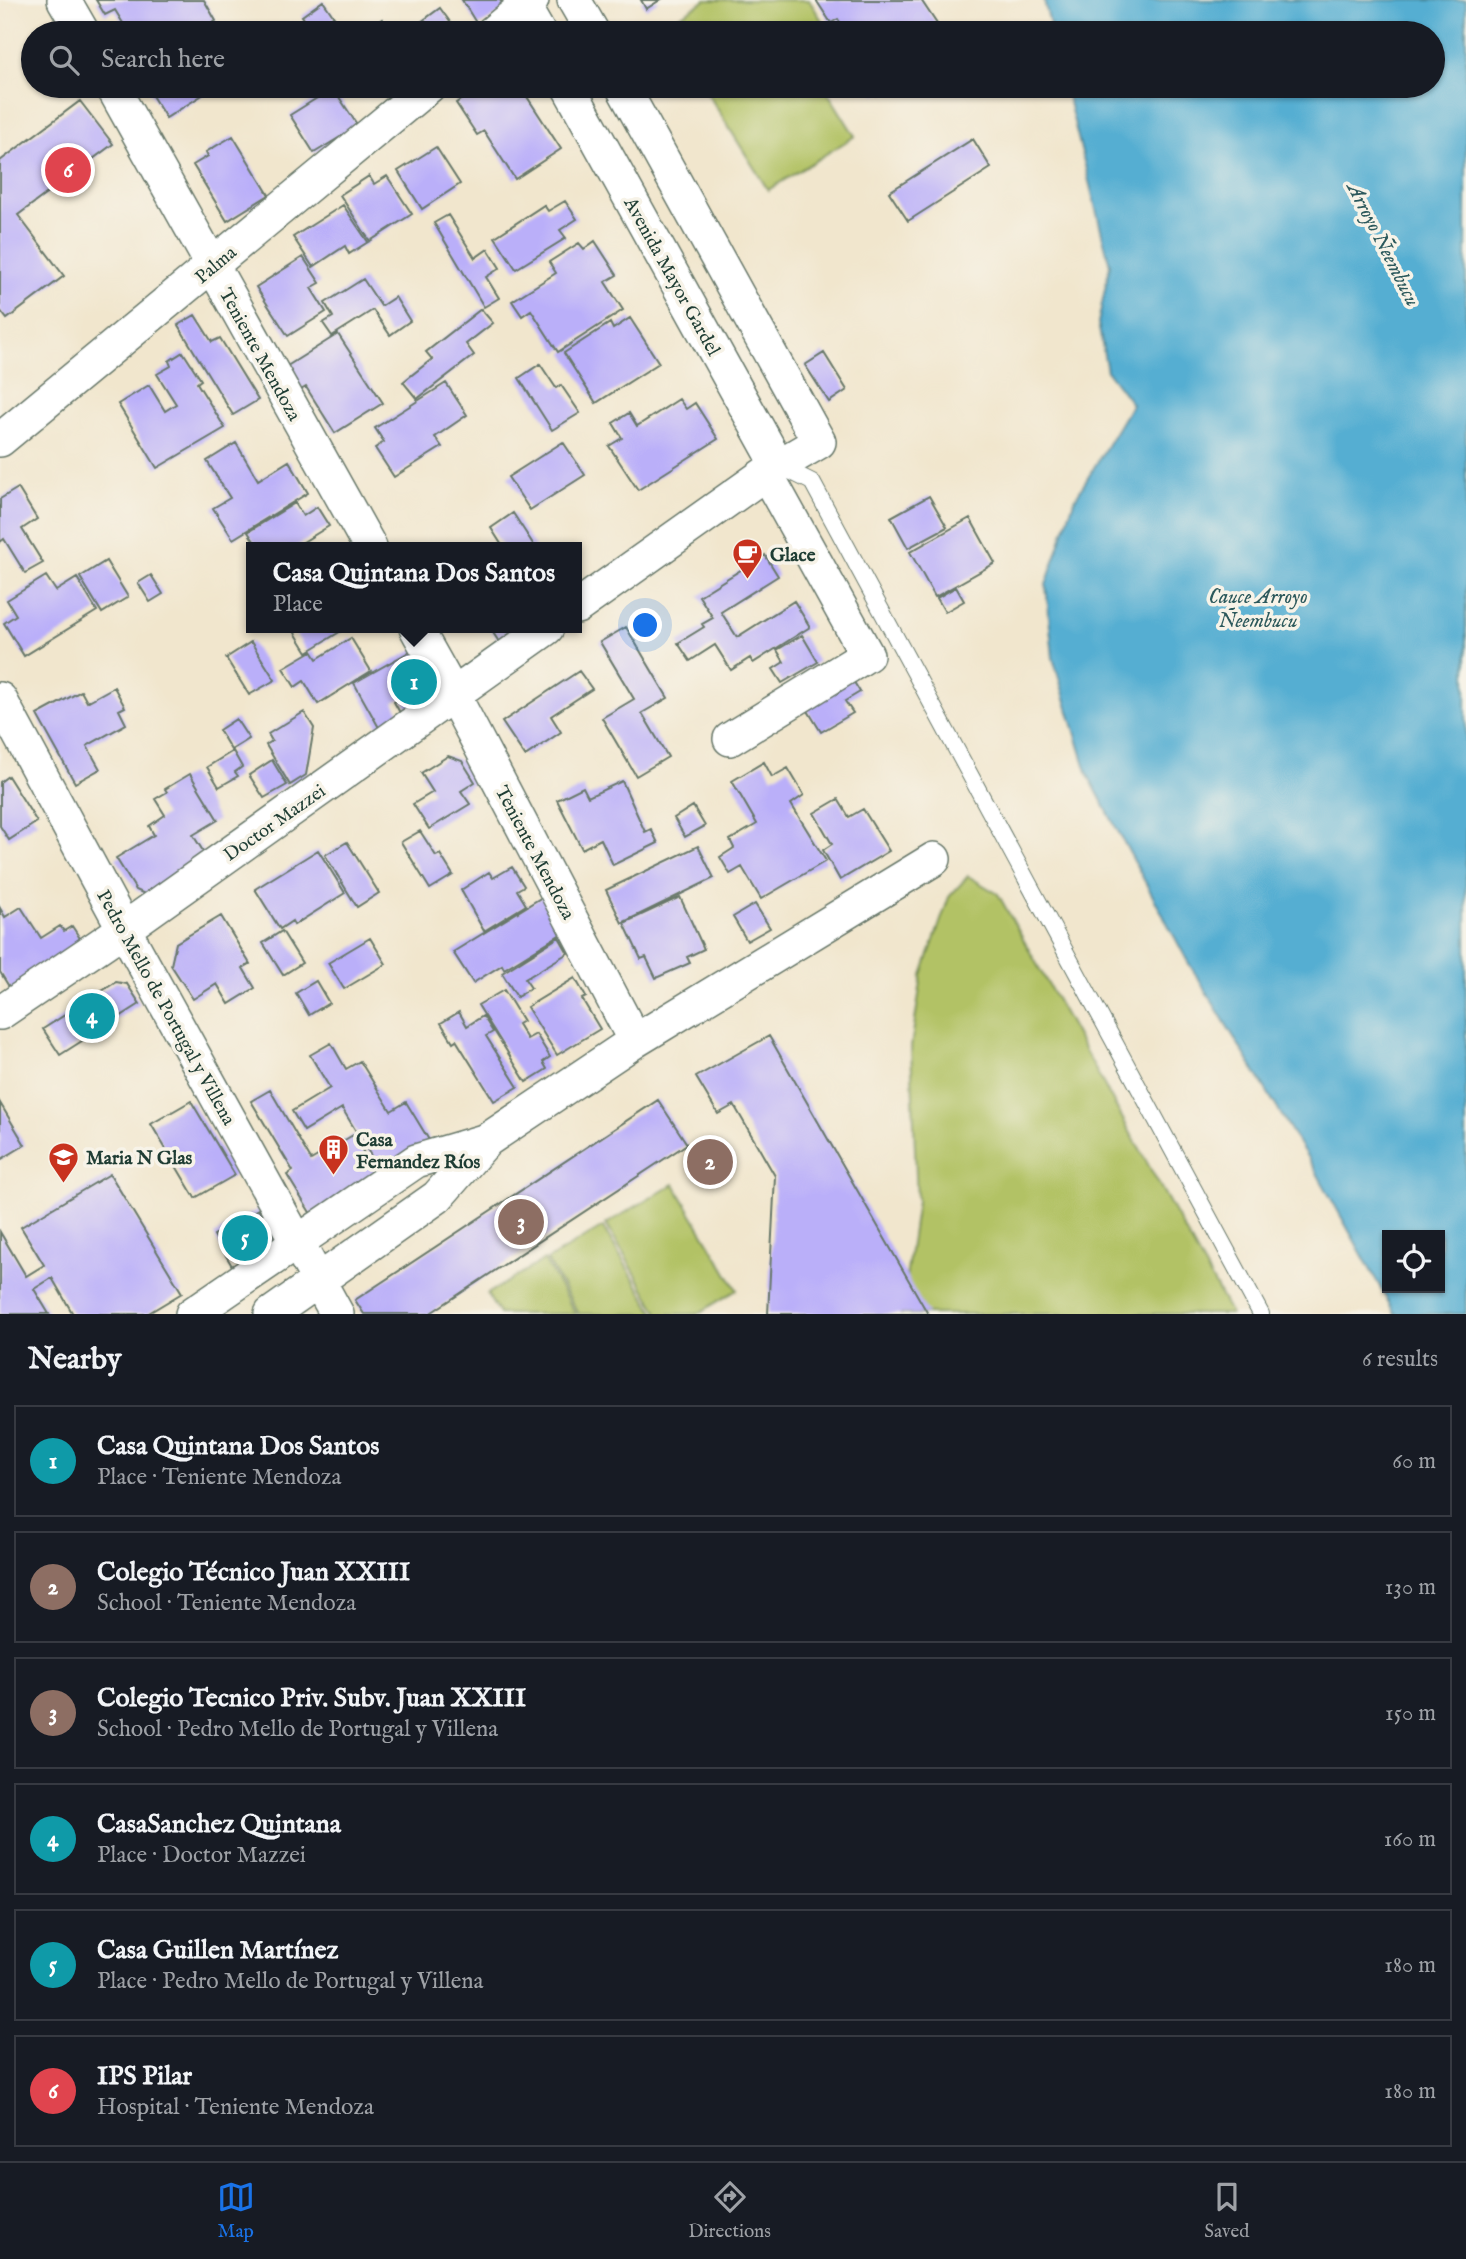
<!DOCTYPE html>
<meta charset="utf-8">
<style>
body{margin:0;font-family:"IM FELL English",serif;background:#20242c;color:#f1f3f6}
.controls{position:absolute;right:21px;bottom:21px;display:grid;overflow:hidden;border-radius:0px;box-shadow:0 2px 5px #0004}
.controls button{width:63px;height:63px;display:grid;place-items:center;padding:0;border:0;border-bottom:2px solid #363941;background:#171b24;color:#f1f3f6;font:35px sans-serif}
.you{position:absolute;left:646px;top:626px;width:24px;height:24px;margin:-18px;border:5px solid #fff;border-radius:50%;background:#1a73e8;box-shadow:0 0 0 10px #1a73e833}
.badge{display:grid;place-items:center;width:46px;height:46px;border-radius:50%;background:#1a73e8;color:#fff;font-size:23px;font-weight:700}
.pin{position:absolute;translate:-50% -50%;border:4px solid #fff;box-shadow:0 2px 7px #0006}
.popup{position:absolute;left:246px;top:542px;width:336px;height:91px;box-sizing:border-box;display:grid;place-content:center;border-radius:0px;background:#171b24;filter:drop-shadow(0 2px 5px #0005);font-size:23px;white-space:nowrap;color:#9ea1a6}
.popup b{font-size:26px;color:#f1f3f6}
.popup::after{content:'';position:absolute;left:50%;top:100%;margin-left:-14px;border:14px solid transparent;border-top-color:#171b24}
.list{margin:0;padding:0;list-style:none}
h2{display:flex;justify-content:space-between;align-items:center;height:91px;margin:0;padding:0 28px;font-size:30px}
h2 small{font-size:23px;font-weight:400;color:#9ea1a6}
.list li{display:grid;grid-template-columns:46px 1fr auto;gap:21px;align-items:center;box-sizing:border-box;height:112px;margin:0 14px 14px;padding:0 14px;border:2px solid #363941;border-radius:0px}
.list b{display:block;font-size:26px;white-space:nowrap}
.list p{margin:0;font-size:23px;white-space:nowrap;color:#9ea1a6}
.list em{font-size:23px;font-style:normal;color:#9ea1a6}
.icon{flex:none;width:38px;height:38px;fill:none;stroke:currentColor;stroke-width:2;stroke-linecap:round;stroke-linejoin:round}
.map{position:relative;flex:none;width:1466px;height:1314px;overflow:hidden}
.search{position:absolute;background:#171b24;box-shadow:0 2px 5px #0004;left:21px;right:21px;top:21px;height:77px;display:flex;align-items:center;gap:18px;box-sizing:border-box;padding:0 24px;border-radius:38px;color:#9ea1a6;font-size:26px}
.sheet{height:847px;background:#171b24}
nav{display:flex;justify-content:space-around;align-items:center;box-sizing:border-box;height:98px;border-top:2px solid #363941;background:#171b24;font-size:19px;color:#9ea1a6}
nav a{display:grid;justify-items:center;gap:4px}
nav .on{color:#1a73e8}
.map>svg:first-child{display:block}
</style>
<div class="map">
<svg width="1466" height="1314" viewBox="0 0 1466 1314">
<rect width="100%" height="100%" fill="#f7f3e8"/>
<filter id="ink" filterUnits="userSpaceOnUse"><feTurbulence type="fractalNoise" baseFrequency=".0143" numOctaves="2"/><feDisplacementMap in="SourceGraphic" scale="14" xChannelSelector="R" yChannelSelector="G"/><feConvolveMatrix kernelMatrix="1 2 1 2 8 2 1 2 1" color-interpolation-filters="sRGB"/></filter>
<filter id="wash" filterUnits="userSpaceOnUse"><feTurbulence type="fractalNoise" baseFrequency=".00686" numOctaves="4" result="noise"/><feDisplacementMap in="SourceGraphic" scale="28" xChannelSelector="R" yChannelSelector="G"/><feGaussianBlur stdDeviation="1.57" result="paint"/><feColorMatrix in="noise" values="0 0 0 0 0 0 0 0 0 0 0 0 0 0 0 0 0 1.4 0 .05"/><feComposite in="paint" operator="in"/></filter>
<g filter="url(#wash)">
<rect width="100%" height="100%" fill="#f1e6cd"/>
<path fill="#b2c265" stroke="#68804c" stroke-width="2" d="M706,0H809L830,33H670L665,25Z
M703,86H828L825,88L855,136L768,190Z
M968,876L998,894L1231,1314H901L917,1201L911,1047L922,975L949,897Z
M674,1184L737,1290L697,1314H659L606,1224Z
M603,1227L655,1314H579L547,1260Z
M544,1260L576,1314H499L487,1294Z"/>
<path fill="#55aed2" stroke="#3a7683" stroke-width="2" fill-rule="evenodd" d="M1044,0H1466V1314H1395L1317,1173L1188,962L1088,775L1053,658L1046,585L1074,501L1132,404L1107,371L1098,323L1110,265L1065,86H1433V33H1052ZM1387,1235H1440V1288H1387Z"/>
<g id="blocks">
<path fill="#baaff9" d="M96,0H204L216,21L196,33H129L115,10L105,15Z
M462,0H500L506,9L478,26Z
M641,0H660L646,9Z
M816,0H921L943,33H847L838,19L831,23Z
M323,1L340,26L330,33H314L302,16Z
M440,8L458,33H406Z
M382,19L392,33H363Z
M146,86H199L204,94L166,118Z
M482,86H520L561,149L515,179L484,131L477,135L456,103Z
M871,86H890L876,95Z
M333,88L358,126L314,153L290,115Z
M80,101L113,144L18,215L64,276L7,319L0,310V161Z
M233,136L269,195L227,221L193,165L208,156L206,152Z
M973,139L991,168L908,221L889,192Z
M436,147L460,184L422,209L398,171Z
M369,176L374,184L387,176L412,214L370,241L340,195Z
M565,201L577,219L560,230L566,238L516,269L495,237L544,205L548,211Z
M343,205L368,242L349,254L345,246L313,267L293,237Z
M448,215L475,258L488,249L500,268L486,277L499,298L484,307L434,223Z
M595,241L617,275L605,282L623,310L558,352L531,310L522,316L512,301L556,273L549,262L579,243L584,249Z
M303,257L320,283L311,288L326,312L288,336L256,287Z
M363,279L381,306L395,297L410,321L390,335L373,310L332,336L323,323L333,317L325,303Z
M481,309L493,323L466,344L474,355L417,399L403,382L432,359L426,352Z
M195,315L212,342L220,338L258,400L233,415L178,325Z
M630,318L659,363L596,403L564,353L610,323L613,329Z
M338,334L383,403L335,433L306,387L299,391L284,368Z
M183,352L201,380L197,383L225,428L157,468L118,404L149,385L165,411L176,404L157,374L171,366L169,361Z
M824,353L847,390L829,402L805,365Z
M540,364L556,388L561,385L580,413L552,430L519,378Z
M446,383L467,415L435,437L442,447L394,477L375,448L384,442L375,428Z
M679,399L686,409L695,403L718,439L638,490L609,446L622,438L613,423L629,413L637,426Z
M563,442L585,475L530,510L508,477Z
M236,443L258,480L289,461L308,493L233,539L213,508L230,498L207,461Z
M18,488L37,519L22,529L43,563L25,573L4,539L0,542V499Z
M929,496L947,527L908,548L891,517Z
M295,503L303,516L317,507L329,526L295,547H258L248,532Z
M513,513L535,547H503L491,528Z
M970,518L995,563L935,597L910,552Z
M765,555L778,576L721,612L737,637L794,601L810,627L753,663L750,658L731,670L715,645L690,661L678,643L704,627L702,624L713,618L699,596Z
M106,561L128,597L102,613L80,577Z
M151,575L163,594L150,602L138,583Z
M46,576L56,591L77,578L97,611L24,656L4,623L16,615L7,600Z
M956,587L964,601L945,612L937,598Z
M626,627L668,698L642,713L668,757L636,776L602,718L634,699L600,642Z
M292,628H346L307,652Z
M490,628H543L501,645Z
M802,635L818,662L782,683L773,669L784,662L777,650Z
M351,638L371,671L318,704L304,681L295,687L283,668L312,651L317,659Z
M251,642L275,680L249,695L226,658Z
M416,648L445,698L413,716L402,698L394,702L404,720L382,733L354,683Z
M579,671L592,689L551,716L561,732L525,756L502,722Z
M849,674L860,692L845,701L853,713L821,732L802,701Z
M114,687L125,707L119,710L126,724L87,746L100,769L75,783L37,715L81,691L87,702Z
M304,712L314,728L306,775L290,785L266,745L272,741L268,734Z
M236,719L249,739L231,750L219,730Z
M233,751L242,767L235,772L238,776L219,787L207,767Z
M448,756L462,761L475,782L461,791L470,804L429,829L413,804L433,792L421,773Z
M272,760L287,785L264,798L249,775Z
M764,762L772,777L788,768L804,795L791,804L826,861L761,899L742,867L730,874L720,857L734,848L730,840L757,824L732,781Z
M190,774L218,820L193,835L208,859L149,896L136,890L116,858L154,835L149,826L165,815L155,799L167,792L165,789Z
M8,776L37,822L9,840L0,826V782Z
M622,781L645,832L651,829L658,843L613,865L601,839L582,849L557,800L583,787L588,797Z
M838,799L849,817L863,809L889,851L840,880L823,850L832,844L814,813Z
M693,806L705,826L685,837L674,818Z
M420,831L436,856L440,854L453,875L430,889L401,842Z
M347,842L379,893L357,907L325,855Z
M698,846L714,878L622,923L606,890Z
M318,850L345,893L294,925L292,921L280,929L255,889Z
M512,867L524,886L517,890L526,905L484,931L461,890L489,872L493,878Z
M547,894L569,929L504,969L502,965L473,983L453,952Z
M680,897L704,949L687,957L690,963L656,978L646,957L641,959L624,923Z
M755,904L770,928L747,941L733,917Z
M21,907L41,938L60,926L64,931L72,926L83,943L13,993L0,972V908L5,917Z
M221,916L250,964L243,968L255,988L229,1004L217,984L193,999L171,965L176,943Z
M282,931L302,963L283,975L263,943Z
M559,937L568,953L525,979L531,988L517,997L502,973Z
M370,938L386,964L344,989L328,963Z
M575,978L586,997L582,999L600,1029L557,1055L527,1007Z
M316,981L329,1003L309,1015L296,993Z
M116,982L127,984L140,1004L60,1055L43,1029Z
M504,990L523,1021L518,1024L527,1039L536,1034L550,1057L543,1062L547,1069L526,1082L478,1005Z
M459,1012L467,1026L483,1016L493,1032L486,1036L518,1087L494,1101L456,1040L453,1042L441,1023Z
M769,1036L928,1314H768L775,1176L734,1105L718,1114L696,1077Z
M331,1043L346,1069L360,1061L391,1111L406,1102L432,1145L382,1174L342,1108L304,1131L292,1111L330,1088L310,1055Z
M270,1090L311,1160L353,1135L380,1180L314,1219L287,1175L293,1171L251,1101Z
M658,1100L687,1144L429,1314H364L355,1300Z
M191,1101L235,1175L195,1198L151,1124Z
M0,1103L25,1145L0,1160Z
M110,1174L182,1293L147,1314H73L52,1278L34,1289L49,1314H0V1232L26,1276L44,1265L21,1227Z
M258,1209L277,1240L232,1266L214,1235Z"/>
</g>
</g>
<g filter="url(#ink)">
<use href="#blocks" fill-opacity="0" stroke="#68786a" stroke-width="2"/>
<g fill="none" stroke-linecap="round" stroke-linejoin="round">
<defs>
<path id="service" d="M778,465L812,482L1261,1314"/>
<path id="minor" d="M64,0L83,33
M520,0L539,33
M574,0L593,33
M492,33L532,0
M112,86L370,547
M568,86L778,465
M0,440L429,86
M577,607L766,473L819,442L622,86
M416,628L453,694L635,1041
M0,699L124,929L337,1314
M730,739L867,655L766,473
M0,1013L124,929L547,628
M192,1314L416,1161L487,1140
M271,1314L437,1197L487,1140L635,1041L934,859"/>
</defs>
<use href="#service" stroke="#68786a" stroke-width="18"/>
<use href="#minor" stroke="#68786a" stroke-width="36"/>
<use href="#service" stroke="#fff" stroke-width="16"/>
<use href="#minor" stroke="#fff" stroke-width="33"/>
</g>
</g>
<defs>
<symbol id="cafe-pin" viewBox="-11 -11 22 30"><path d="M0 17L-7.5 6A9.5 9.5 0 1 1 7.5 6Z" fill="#c8321e" stroke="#f7f3e8"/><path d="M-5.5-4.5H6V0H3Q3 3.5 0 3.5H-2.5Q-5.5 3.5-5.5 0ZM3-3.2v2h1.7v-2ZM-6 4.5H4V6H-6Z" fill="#fff"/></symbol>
<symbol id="building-pin" viewBox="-11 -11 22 30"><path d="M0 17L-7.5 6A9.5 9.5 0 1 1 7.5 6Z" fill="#c8321e" stroke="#f7f3e8"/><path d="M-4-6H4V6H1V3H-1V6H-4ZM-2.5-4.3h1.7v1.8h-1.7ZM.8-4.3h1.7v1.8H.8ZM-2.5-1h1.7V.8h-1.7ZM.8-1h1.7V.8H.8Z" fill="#fff"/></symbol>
<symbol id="school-pin" viewBox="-11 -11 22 30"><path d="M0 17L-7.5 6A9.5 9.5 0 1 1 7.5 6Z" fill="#c8321e" stroke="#f7f3e8"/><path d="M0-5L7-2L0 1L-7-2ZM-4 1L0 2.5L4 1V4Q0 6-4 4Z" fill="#fff"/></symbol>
</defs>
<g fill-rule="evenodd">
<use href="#cafe-pin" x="730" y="536" width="35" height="47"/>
<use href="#building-pin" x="316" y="1132" width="35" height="47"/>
<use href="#school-pin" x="46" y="1140" width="35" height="47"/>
</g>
<g text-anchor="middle" stroke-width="7" stroke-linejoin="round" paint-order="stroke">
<g font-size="19" fill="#1f3d34" stroke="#f7f3e8">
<text transform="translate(215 264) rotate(-40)" y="7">Palma</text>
<text transform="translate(673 276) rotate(61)" y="7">Avenida Mayor Gardel</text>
<text transform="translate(261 354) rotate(61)" y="7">Teniente Mendoza</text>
<text transform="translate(274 822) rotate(-35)" y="7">Doctor Mazzei</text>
<text transform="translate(536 852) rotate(62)" y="7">Teniente Mendoza</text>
<text transform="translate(167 1007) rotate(61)" y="7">Pedro Mello de Portugal y Villena</text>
</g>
<g font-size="19" font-weight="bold" fill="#1f3d34" stroke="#f7f3e8" text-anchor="start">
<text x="770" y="561">Glace</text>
<text x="356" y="1146">Casa<tspan x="356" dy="22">Fernandez Ríos</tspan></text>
<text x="86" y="1164">Maria N Glas</text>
</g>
<g font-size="21" font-style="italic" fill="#2c595c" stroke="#f7f3e8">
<text transform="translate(1384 244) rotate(63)" y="7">Arroyo Ñeembucu</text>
<text x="1258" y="603">Cauce Arroyo<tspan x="1258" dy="24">Ñeembucu</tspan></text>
</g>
</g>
</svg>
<div class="controls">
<button><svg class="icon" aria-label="locate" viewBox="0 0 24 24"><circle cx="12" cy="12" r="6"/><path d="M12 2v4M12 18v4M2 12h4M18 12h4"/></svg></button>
</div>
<div class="you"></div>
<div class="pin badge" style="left:414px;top:682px;background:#0f9aa8">1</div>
<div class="popup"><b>Casa Quintana Dos Santos</b>Place</div>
<div class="pin badge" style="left:710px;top:1162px;background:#8d6e63">2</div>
<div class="pin badge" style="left:521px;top:1222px;background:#8d6e63">3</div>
<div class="pin badge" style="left:92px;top:1016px;background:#0f9aa8">4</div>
<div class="pin badge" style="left:245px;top:1238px;background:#0f9aa8">5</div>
<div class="pin badge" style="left:68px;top:170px;background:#e0444e">6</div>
<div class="search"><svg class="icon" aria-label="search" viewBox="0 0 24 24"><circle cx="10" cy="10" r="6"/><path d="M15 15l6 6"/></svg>Search here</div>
</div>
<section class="sheet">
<h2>Nearby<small>6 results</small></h2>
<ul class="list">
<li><span class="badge" style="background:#0f9aa8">1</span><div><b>Casa Quintana Dos Santos</b><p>Place · Teniente Mendoza</p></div><em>60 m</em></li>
<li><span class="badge" style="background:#8d6e63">2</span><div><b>Colegio Técnico Juan XXIII</b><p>School · Teniente Mendoza</p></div><em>130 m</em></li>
<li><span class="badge" style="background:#8d6e63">3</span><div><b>Colegio Tecnico Priv. Subv. Juan XXIII</b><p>School · Pedro Mello de Portugal y Villena</p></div><em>150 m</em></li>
<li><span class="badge" style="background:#0f9aa8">4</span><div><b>CasaSanchez Quintana</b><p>Place · Doctor Mazzei</p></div><em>160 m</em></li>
<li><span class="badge" style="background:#0f9aa8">5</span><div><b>Casa Guillen Martínez</b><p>Place · Pedro Mello de Portugal y Villena</p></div><em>180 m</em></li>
<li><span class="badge" style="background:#e0444e">6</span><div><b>IPS Pilar</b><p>Hospital · Teniente Mendoza</p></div><em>180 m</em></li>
</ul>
</section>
<nav>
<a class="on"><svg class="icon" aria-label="map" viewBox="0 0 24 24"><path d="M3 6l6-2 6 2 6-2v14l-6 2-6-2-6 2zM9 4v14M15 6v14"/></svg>Map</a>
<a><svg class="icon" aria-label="directions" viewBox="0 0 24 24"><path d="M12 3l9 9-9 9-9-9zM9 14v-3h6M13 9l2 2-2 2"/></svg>Directions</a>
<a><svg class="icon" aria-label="saved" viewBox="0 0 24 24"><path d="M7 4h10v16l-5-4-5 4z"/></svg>Saved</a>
</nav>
